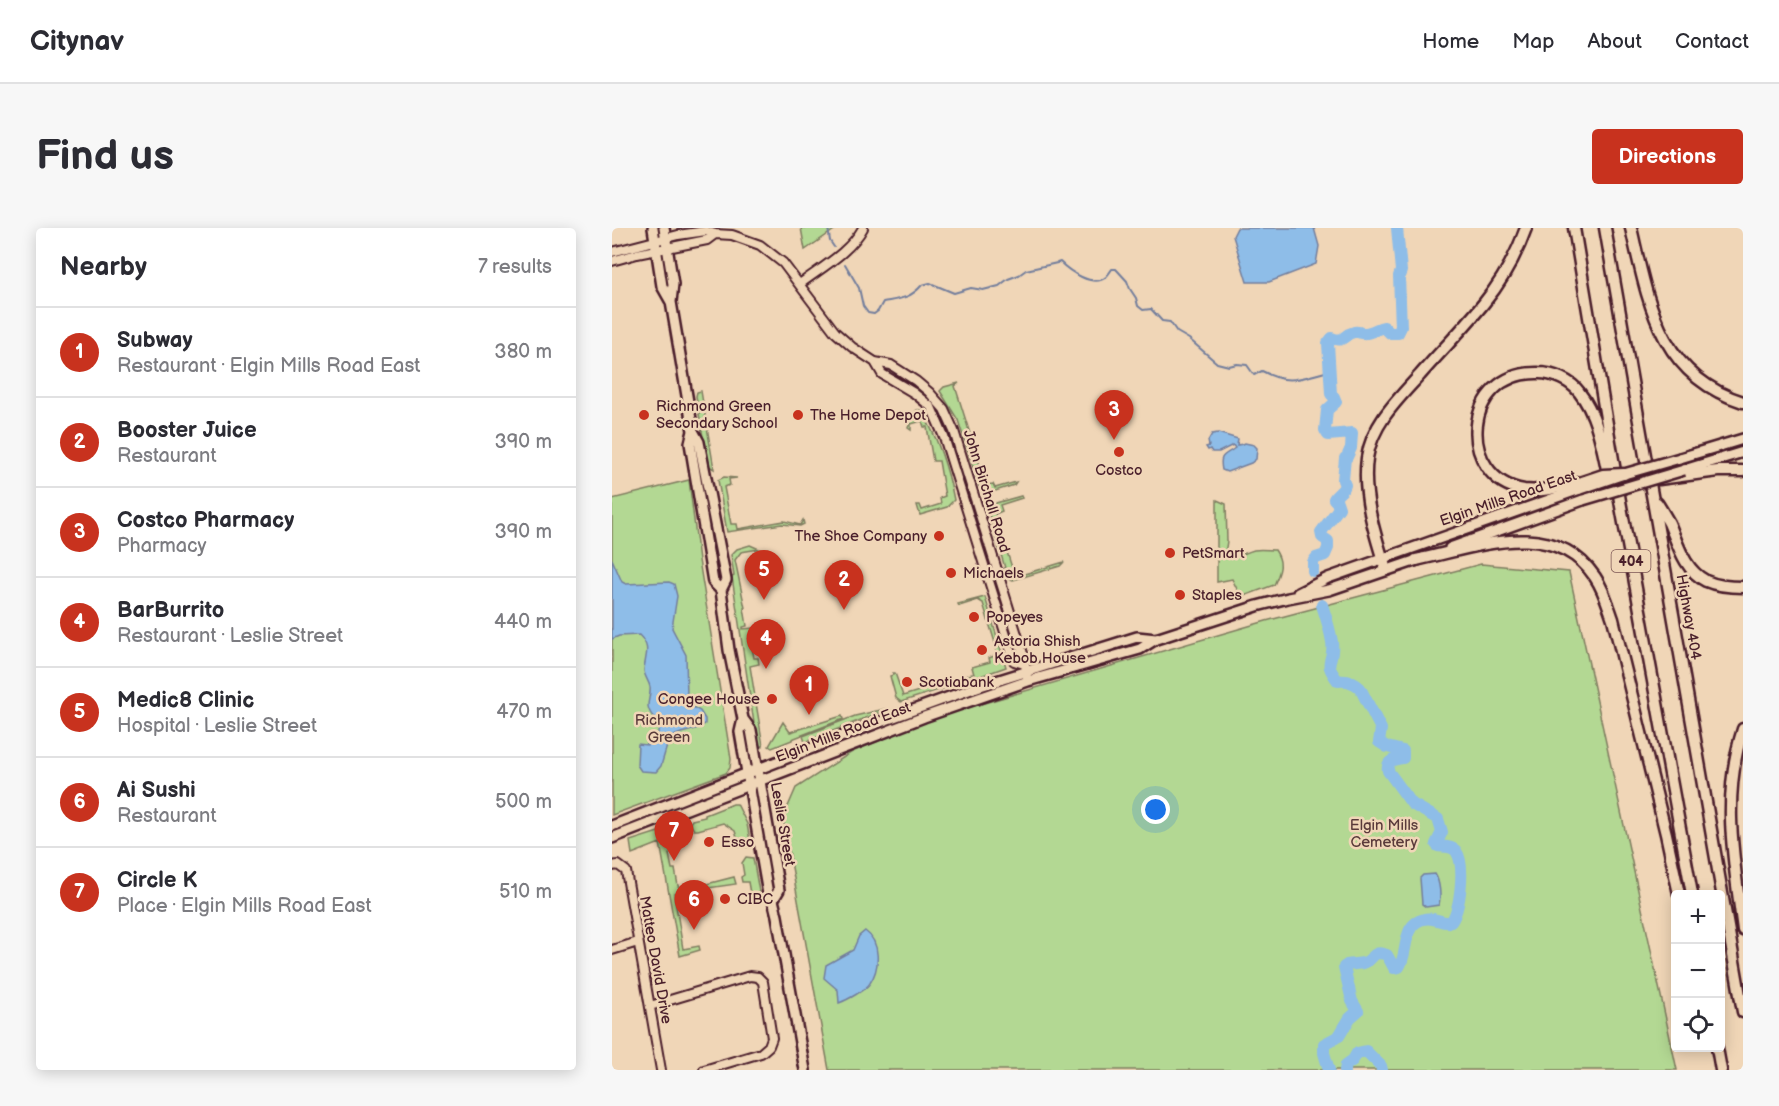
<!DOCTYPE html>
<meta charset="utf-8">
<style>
body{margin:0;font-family:"Balsamiq Sans",sans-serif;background:#f7f7f7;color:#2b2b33}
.controls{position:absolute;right:18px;bottom:18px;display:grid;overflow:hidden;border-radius:6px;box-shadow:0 3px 15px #0003}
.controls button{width:54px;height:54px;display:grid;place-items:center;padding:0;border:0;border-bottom:2px solid #e1e1e2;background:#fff;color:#2b2b33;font:30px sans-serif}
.you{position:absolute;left:544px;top:582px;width:21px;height:21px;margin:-15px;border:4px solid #fff;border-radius:50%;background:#1a73e8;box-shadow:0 0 0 9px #1a73e833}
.badge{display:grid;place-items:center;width:39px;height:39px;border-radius:50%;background:#c8321e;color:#fff;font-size:20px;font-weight:700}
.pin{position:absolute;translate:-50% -50px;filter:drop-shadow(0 2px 3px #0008)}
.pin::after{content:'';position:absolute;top:32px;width:21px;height:18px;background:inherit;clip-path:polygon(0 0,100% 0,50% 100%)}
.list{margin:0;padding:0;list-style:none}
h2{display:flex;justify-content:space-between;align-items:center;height:78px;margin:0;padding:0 24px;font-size:26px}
h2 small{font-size:20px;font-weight:400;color:#7c7c81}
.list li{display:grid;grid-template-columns:39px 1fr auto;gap:18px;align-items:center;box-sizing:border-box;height:90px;padding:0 24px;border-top:2px solid #e1e1e2}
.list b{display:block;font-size:22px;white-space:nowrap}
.list p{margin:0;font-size:20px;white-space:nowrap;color:#7c7c81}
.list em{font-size:20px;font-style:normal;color:#7c7c81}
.icon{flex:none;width:33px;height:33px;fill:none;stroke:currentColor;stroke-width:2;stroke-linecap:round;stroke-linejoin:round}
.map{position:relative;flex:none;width:1131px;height:842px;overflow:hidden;border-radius:6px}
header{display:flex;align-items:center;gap:36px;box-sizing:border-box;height:84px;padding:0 30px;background:#fff;border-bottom:2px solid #e1e1e2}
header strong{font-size:28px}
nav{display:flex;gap:33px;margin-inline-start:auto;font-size:21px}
.intro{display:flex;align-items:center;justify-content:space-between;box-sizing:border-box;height:144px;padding:0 36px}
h1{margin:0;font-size:42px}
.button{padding:15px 27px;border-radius:6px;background:#c8321e;color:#fff;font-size:21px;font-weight:700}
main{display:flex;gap:36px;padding:0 36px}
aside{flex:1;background:#fff;border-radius:6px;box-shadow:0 3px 15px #0003}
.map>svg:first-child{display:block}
</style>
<header>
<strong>Citynav</strong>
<nav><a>Home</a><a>Map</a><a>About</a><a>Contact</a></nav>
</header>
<div class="intro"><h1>Find us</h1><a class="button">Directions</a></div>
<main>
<aside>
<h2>Nearby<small>7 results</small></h2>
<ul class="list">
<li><span class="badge">1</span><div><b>Subway</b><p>Restaurant · Elgin Mills Road East</p></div><em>380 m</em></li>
<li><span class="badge">2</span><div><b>Booster Juice</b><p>Restaurant</p></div><em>390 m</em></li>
<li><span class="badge">3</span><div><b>Costco Pharmacy</b><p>Pharmacy</p></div><em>390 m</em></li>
<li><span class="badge">4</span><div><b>BarBurrito</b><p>Restaurant · Leslie Street</p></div><em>440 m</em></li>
<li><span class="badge">5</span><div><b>Medic8 Clinic</b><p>Hospital · Leslie Street</p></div><em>470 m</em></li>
<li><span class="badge">6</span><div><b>Ai Sushi</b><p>Restaurant</p></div><em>500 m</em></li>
<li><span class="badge">7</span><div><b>Circle K</b><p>Place · Elgin Mills Road East</p></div><em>510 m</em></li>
</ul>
</aside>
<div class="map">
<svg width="1131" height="842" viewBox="0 0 1131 842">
<rect width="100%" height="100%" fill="#f0d6b7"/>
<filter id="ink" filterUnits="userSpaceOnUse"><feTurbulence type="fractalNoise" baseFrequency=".0167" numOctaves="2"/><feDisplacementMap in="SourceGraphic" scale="12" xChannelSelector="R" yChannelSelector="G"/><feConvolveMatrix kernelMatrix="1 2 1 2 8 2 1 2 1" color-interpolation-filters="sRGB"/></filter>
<g filter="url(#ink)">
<path fill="#b3d893" stroke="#7e7c5f" stroke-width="1.5" d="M189,0H225L193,22Z
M347,155L343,158L374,257L381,256L383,260L404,254L402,257L380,264L369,262V258H367L346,192L328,163L332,159Z
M89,163L102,241L97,238L95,233L84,168L85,164Z
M305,182H308C325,205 337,245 342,272L335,279L308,287L305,277H308L310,282L329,276L328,270L333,268L327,233H321L315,199H312L310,193L299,196V202L296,200L300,188Z
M112,249L125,250L117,251L118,257L112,259L119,296H125L126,301L172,293L188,297L191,292L192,296L188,298L170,296L115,304L106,252Z
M77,252L87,332L119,531L118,540L114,545L0,587V271Z
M409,268L410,270L388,277L390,283L383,286L401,343L406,342L409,347L452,334L448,338L401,352L396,350L376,283L384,275Z
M605,272L614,276L615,313L613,326C625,331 631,325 642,322C648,321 657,322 663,322C672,335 668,344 662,357L629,369L620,351L605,354Z
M138,317L147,321L129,324L123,332L133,380H132L135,398L131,399V401L142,400L143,407L138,408L142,430H146L147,436L138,438L151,518L148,521L145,515L120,349L122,348L119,327L125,321Z
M869,336L957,344L1065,842H217L171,590L184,560L240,524L324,489L654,393Z
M373,369L394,439L363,450L360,439L378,434L377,430L385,427L383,419L384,418L371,375L366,372L347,378L346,376Z
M281,445H283L291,468L307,463L306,455L320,453L322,458L360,446L361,451L289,474L284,470L278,448L281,447Z
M273,481L269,484L193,514L191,508L243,488Z
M230,488L231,491L180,511V512L160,520L157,518L171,494L178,504Z
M121,576H125L135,596L139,618L137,619H128L123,603L111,595L86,602H82L78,595L80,592L93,589V587Z
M65,598L68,599L70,606L57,612V618L59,619L60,624L57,626L60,641H63L66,658L72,661L78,658L80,654L87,658L122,649L124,656L62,665L71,721L87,718L88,722L68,728L48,615L20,626L18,613Z
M134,629L141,630L148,669L139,671L136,654H130L129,649L132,647L130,635Z"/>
<path fill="#8ebde8" stroke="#737e9c" stroke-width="1.5" d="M625,0H702L707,18L704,36L657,54H635L621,8Z
M606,205L626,211L625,217L631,216L633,215L642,217L645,220L644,231L639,235L615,244L610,242C607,226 612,228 623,220L621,217L607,224H600L598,221L596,222L594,219L597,218L596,213L600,206Z
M0,331L10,354L14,356L57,354L62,356L65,368L60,400L74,427L75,469L79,478L88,483L93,491V496C82,505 68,502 57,511L49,538L44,544L29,543L25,537L26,516L35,517L44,512C52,489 38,493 36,478C36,472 39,465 38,459C37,453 32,448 32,442C33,427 40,420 27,407L7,408L0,411Z
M823,646C828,654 829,668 827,677L814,679L810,676L808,650L811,647Z
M253,703C269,714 268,740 258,755C254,762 235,772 227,775L226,762L212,750L214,737L241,722L247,708Z"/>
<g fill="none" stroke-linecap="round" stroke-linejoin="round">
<path stroke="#737e9c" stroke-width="2" d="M216,0L218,13L222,19
M233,36L247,60L251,78L256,85L262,86L266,83L271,74C287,71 298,71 310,57L318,55L342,65L359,60L371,62L387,58L396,51L407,47L414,42L445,35L448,34C457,43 481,60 494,49C496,47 498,44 500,41H504L515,53L518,61L524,70L526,78L531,82L539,81L550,93L558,94L565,104L577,111L605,135L617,138L625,136L635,137L642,147L650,143C676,157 686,151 713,144L718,145"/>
<path stroke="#8ebde8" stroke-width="12" d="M701,343V334L704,330L713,327L716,320V313L710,309L709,304L727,280L725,274L722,271C725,265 731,264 733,257L731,252L733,230L735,229L739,220L740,205L716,207L713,202L715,182L724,174L722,169L719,166L716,115L720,110C733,115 730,107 742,104C751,103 744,106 753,105C759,105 766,100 772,99L778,105H786L789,99L787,48L789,43L785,0
M710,377C714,389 718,401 720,414C723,436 709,431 726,453C734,452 742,454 748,460L769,501L767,514L775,519L791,523V530C783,531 774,532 776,543L800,576L826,591L830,604L824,616L826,618C831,619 840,618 844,623C854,637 848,682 839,694C829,696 822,688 812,691C789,696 797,725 787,739L782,740L775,727C759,721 763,732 751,735C746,736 740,736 735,737L732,739L740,773L746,783L738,790L727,808L712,816V825L717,842
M733,842L734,837L741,832L745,825L754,823L769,838L770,842"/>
<defs>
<path id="minor" d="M0,24L66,7L94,3L103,6L120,7L148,17L171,35L223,104L240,119L263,134L279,137L304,153L317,164L332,181L342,203L412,429L415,449
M0,33L25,26L95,12L103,6
M188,56C209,40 238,24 251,0
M263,134L270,146L302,165L319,179L332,209L402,433L412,436
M0,638L6,637L14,643L49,842
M0,722L26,714
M38,778L138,748L146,749L151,754L160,810L157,818L149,825L92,842"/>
<path id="major" d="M41,0L50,58L59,74
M52,0L61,56L59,74L81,203L87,214L114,352L109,362L117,422L131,491L139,502L167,662L161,672
M81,203L78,215L101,354L109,362
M1068,230L1131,211
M1072,242L1131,224
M838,320L971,272
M686,365L716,350L968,261
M131,491L128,504L156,666L161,672L165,688L193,842
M0,598L257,498L365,459L525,409L544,411
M0,610L312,489L416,453L528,421L544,411L645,378L676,370L717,362L811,330"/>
<path id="highway" d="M962,0L1008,273L1080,666
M993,0L1131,784
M1019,0C1036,73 1047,148 1131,174
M1047,251L1106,243H1131
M967,255C949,259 931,264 912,262C844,251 849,143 927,145C941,145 959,153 967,164C987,189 991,225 998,255
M1045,275C1049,281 1053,288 1057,295C1066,316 1072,342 1094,353C1105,358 1119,359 1131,359
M804,332C862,320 941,287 983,349C992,362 996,377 1001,391L1054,606L1067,666
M774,342C763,307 750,268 755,230C760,196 786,171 808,147C829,123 852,100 872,75C890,53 904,28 914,0
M1131,501C1109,570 1122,632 1131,702
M1105,820L1109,842"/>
</defs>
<use href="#minor" stroke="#4a1f2b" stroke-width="12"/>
<use href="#major" stroke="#4a1f2b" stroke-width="14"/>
<use href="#highway" stroke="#4a1f2b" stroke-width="15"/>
<use href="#minor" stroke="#f0d6b7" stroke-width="8"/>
<use href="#major" stroke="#f0d6b7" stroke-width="9"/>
<use href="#highway" stroke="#f0d6b7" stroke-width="10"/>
<defs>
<path id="major-bridge" d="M968,261L1012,246L1068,230
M971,272L1072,242"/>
<path id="highway-bridge" d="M967,255L991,247L1012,246"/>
</defs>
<use href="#major-bridge" stroke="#4a1f2b" stroke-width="14" stroke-linecap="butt"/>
<use href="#highway-bridge" stroke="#4a1f2b" stroke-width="15" stroke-linecap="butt"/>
<use href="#major-bridge" stroke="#f0d6b7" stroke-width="9"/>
<use href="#highway-bridge" stroke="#f0d6b7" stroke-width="10"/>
</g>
</g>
<g fill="#c8321e" stroke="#f0d6b7" stroke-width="2">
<circle cx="32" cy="187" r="6"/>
<circle cx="186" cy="187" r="6"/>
<circle cx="507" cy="224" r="6"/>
<circle cx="327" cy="308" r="6"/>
<circle cx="558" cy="325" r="6"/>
<circle cx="339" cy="345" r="6"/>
<circle cx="568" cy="367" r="6"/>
<circle cx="362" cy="389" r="6"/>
<circle cx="370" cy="422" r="6"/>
<circle cx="295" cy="454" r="6"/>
<circle cx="160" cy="471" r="6"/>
<circle cx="97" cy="614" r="6"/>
<circle cx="113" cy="671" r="6"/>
</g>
<g text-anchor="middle" stroke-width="5" stroke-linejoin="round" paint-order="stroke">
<rect fill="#f0d6b7" stroke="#7c5655" stroke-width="1.5" x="999.5" y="322" width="39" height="22" rx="4.5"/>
<g font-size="14" font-weight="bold" fill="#4a1f2b">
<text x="1019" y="338">404</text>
</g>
<g font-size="15" fill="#4a1f2b" stroke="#f0d6b7" text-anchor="start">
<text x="44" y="183">Richmond Green<tspan x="44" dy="17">Secondary School</tspan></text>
<text x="198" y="192">The Home Depot</text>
<text x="507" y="247" text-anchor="middle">Costco</text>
<text x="315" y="313" text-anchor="end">The Shoe Company</text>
<text x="570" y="330">PetSmart</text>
<text x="351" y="350">Michaels</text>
<text x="580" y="372">Staples</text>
<text x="374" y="394">Popeyes</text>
<text x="382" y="418">Astoria Shish<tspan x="382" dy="17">Kebob House</tspan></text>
<text x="307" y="459">Scotiabank</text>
<text x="148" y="476" text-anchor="end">Congee House</text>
<text x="109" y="619">Esso</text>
<text x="125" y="676">CIBC</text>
</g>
<g font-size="15" fill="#4a1f2b" stroke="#f0d6b7">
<text transform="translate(375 263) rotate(73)" y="5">John Birchall Road</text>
<text transform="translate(896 270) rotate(-19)" y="5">Elgin Mills Road East</text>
<text transform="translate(1077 389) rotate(80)" y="5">Highway 404</text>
<text transform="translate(231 504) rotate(-21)" y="5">Elgin Mills Road East</text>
<text transform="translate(171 596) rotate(80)" y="5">Leslie Street</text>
<text transform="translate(44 732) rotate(80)" y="5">Matteo David Drive</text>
</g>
<g font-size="15" fill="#5a3b3b" stroke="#f0d6b7">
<text x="57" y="497">Richmond<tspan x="57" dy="17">Green</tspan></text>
<text x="772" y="602">Elgin Mills<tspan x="772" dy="17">Cemetery</tspan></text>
</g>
</g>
</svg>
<div class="controls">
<button>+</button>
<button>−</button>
<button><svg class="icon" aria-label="locate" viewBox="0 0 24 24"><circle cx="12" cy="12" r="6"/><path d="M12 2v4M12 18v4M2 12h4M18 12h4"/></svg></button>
</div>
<div class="you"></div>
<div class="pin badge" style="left:197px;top:487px">1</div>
<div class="pin badge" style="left:232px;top:382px">2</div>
<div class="pin badge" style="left:502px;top:212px">3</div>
<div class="pin badge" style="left:154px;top:441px">4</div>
<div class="pin badge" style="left:152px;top:372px">5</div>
<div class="pin badge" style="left:82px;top:702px">6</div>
<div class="pin badge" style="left:62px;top:633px">7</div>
</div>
</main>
